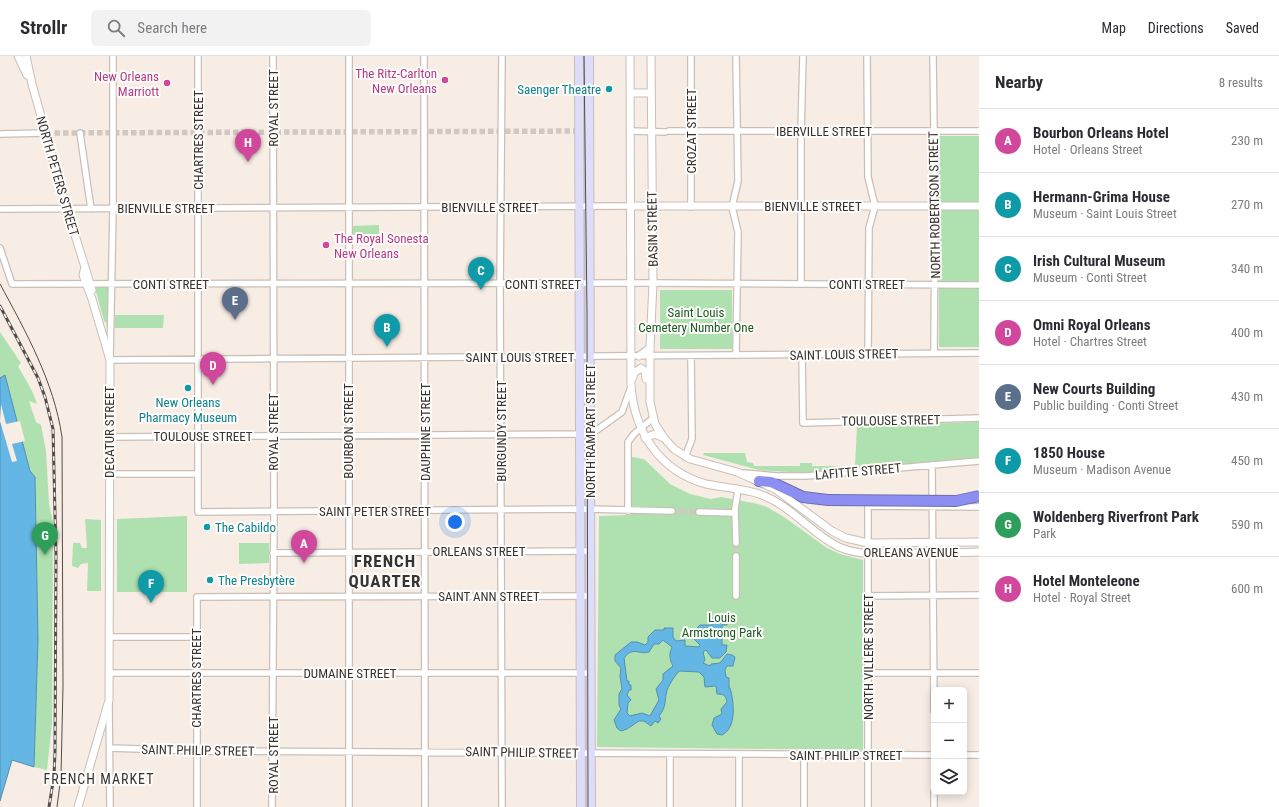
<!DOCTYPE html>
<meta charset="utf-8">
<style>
body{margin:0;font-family:"Roboto Condensed",sans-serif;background:#f2f2f3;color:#2b2b33}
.controls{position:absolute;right:12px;bottom:12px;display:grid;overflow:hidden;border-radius:6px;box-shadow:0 2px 10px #0003}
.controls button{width:36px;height:36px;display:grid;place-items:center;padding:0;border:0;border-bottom:1px solid #e1e1e2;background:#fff;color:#2b2b33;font:20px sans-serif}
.you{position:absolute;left:455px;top:466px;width:14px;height:14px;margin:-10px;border:3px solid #fff;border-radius:50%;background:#1a73e8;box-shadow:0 0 0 6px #1a73e833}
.badge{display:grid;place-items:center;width:26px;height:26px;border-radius:50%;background:#a17025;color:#fff;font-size:13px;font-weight:700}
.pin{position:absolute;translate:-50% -33px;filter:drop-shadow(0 1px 2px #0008)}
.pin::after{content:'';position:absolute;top:21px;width:14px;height:12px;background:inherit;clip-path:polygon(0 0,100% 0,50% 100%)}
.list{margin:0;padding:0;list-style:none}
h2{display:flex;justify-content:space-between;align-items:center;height:52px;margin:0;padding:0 16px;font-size:17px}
h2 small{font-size:13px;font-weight:400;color:#7c7c81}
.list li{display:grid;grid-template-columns:26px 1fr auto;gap:12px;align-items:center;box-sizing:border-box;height:64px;padding:0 16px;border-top:1px solid #e1e1e2}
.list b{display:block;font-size:15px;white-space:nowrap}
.list p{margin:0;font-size:13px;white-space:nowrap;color:#7c7c81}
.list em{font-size:13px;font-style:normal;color:#7c7c81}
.icon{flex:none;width:22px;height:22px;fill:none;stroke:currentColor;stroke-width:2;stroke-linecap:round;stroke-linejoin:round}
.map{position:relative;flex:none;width:979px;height:751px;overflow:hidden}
header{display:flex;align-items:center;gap:24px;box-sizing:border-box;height:56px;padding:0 20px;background:#fff;border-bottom:1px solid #e1e1e2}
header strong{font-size:19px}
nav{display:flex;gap:22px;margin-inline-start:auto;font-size:14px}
.search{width:280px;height:36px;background:#f2f2f3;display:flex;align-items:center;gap:10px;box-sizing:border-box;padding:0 14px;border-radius:6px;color:#7c7c81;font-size:15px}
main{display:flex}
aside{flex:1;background:#fff}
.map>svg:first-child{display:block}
</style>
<header>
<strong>Strollr</strong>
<div class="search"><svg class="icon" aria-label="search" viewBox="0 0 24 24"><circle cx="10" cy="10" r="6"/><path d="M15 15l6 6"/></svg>Search here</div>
<nav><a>Map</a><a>Directions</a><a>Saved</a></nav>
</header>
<main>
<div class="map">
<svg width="979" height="751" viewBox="0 0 979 751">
<rect width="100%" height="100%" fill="#f8ede5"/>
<path fill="#aee1af" d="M939,80H979V291H939Z
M379,169V178L352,179V170Z
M108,230V266L107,267L104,265L95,232Z
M660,234H732V293H660Z
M115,259H164L163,272H115Z
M0,276L21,307L18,310C25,323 33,334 37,348L29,345L36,366L41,369L46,395L49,448L53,466L52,667L47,714L34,711L38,584L35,421L30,415L5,319L0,322Z
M979,366V402L805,417L759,414L703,399L704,397H745L747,406L753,407L754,410H800V407H812V410H855L857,370Z
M632,401L644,403L670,428L690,438L711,443L721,441L758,448L767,451L784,461L827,492L840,498L863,504V694L597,691L599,460L631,459Z
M187,460V536H117V463Z
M85,463L101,464V535H87L88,507L81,508L78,512L72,510L73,487H80L82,492H87Z
M239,487H269V507L239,508Z"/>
<path fill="#64b6e4" stroke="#568fae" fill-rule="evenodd" d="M5,319L30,415L35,421L38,584L34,711L12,704L0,745V322Z
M713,561H727V569H722C722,576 722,582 722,589H727L726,596L720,602H712L706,594L703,596L705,604L703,607L710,610L711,608L720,607L727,598L732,599L735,601L733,610H727L725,614L726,621L729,622V632H730C734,645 737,672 722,679L717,678L712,669L714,662L722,658L721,653L727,646C726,639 723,638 717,638L716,630L705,631L704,621L699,616L679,615C674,621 670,627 667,634C664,646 667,650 659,660L661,663L658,667L655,665L651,670L644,665H639L627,673L621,675L617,672L614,664L621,653L619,649V638L622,633L620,620L621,612L615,605V599L631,586H637L645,589L648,586V581L655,574H664V572H673V581L676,585L685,584V590L699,591L700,589L694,583V575L700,569H712ZM663,584L672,591C669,598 669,602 673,610L663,618V624L656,633L659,644L650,660L642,657L630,660L627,657L628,647L631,644L627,639L629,634H631V629H629V625H627L624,602C633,590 639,599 649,596L654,588H659Z"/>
<path fill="#f8ede5" d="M1,348L6,368L20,365L25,385L12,388L17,405L12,406L0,365Z"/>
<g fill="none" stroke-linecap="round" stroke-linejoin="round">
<path stroke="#d1c8c1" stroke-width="5.5" stroke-dasharray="5.5 3" stroke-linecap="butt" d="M46,77L589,75
M672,455L699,456
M736,487V500"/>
<defs>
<path id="minor" d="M113,0V153L110,304L979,297
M198,0V456L587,453L672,455
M424,0L425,751
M502,0L500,232L502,751
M691,0V151
M867,0L868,121L875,150L869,172L868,298
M933,0L935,150L934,297
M631,75L665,76
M669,75H979
M80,77L91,153
M0,78L46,77
M0,153L631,150
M0,192L12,228L653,227L979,229
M801,228V76L803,0
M736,299L738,176L732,151L738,125L736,0
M802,299L803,367L979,362
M109,381L582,378L597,374L622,356L631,331
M685,401L692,383L691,300
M932,409L934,655
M744,417L777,420H806L979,405
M109,418H197
M628,455V386L634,378L653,362
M699,456L735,457
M736,487L735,453L738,434
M273,497L590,495
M736,500V540
M868,540L979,539
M109,581H196
M109,617H590
M868,617H979
M109,645L110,751
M111,692L196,695L934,699
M964,699H979
M934,736V751
M197,751V541L590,540
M272,751L274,458L273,0
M349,751V0
M670,751V699
M739,751V699
M804,751V699
M868,751V450L979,451"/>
<path id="tertiary" d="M18,0L27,19
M26,0L32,28L67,153L92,234
M630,0L631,329C634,375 659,415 706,428C724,432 744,432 762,439C791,450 810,476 837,490C859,501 886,497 909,497C932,497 956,497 979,496
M651,0L653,227L650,292V346L655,368L664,382L674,393L690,403L737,416L775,433L832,475L846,482L868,487L979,486
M631,37H651
M631,150H979
M639,300L650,292
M633,321L634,317L641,312L645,315L646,323
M645,382L655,378L664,382
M78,751L109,644L110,304L92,243L83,219L85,211"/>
<path id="secondary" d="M579,0L581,751
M589,0L591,751"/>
<path id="motorway" d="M759,425L771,426L803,441L828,444"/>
</defs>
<use href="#minor" stroke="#c9bfb7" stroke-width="8"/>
<use href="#tertiary" stroke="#c9bfb7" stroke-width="9"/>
<use href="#secondary" stroke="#c9bfb7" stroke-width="10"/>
<use href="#motorway" stroke="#6e6fad" stroke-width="12"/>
<use href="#minor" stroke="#fff" stroke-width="5.5"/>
<use href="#tertiary" stroke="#fff" stroke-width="7"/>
<use href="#secondary" stroke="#dcddfb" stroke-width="8"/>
<use href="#motorway" stroke="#8c8ff1" stroke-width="10"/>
<path stroke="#534e4a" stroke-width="1" d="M584,0L587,256L588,751
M0,228C26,276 54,326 62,381L63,630L61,720L57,751"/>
<defs>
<path id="rail" d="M0,250L38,322L45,341L53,373L56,499L55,696L54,720L49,751"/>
</defs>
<use href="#rail" stroke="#534e4a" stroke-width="3"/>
<use href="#rail" stroke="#fefcfa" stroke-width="1.5" stroke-dasharray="4.5" stroke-linecap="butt"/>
<defs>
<path id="motorway-bridge" d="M828,444L956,445L979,440"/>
</defs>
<use href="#motorway-bridge" stroke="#6e6fad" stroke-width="12" stroke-linecap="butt"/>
<use href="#motorway-bridge" stroke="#8c8ff1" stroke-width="10"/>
</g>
<g fill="#d1479c" stroke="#fefcfa" stroke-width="1.5">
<circle cx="445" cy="24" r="4"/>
<circle cx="167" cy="27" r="4"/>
<circle cx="326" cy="189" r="4"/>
</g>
<g fill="#0f9aa8" stroke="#fefcfa" stroke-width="1.5">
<circle cx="609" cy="33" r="4"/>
<circle cx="188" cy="332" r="4"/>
<circle cx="207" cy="471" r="4"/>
<circle cx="210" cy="524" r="4"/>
</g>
<g text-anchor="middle" stroke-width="4" stroke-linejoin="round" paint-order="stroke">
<g font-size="13" fill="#b23c85" stroke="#fefcfa" text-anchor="end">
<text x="437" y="22">The Ritz-Carlton<tspan x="437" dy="15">New Orleans</tspan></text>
<text x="159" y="25">New Orleans<tspan x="159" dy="15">Marriott</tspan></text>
<text x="334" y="187" text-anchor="start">The Royal Sonesta<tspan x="334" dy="15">New Orleans</tspan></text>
</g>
<g font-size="13" fill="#0d838f" stroke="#fefcfa" text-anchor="start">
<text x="601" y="38" text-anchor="end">Saenger Theatre</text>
<text x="188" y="351" text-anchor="middle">New Orleans<tspan x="188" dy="15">Pharmacy Museum</tspan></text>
<text x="215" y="476">The Cabildo</text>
<text x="218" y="529">The Presbytère</text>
</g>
<g font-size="13" fill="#373330" stroke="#fefcfa">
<text transform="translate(273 52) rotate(-90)" y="5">ROYAL STREET</text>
<text transform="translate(691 75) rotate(-90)" y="5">CROZAT STREET</text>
<text x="824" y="80">IBERVILLE STREET</text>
<text transform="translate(198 84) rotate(-90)" y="5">CHARTRES STREET</text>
<text transform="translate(58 120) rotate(74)" y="5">NORTH PETERS STREET</text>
<text transform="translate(934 149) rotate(-91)" y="5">NORTH ROBERTSON STREET</text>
<text x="813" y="155">BIENVILLE STREET</text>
<text x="490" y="156">BIENVILLE STREET</text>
<text x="166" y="157">BIENVILLE STREET</text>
<text transform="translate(652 173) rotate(-91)" y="5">BASIN STREET</text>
<text x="171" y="233">CONTI STREET</text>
<text x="543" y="233">CONTI STREET</text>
<text x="867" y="233">CONTI STREET</text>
<text transform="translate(844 298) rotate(-1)" y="5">SAINT LOUIS STREET</text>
<text x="520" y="306">SAINT LOUIS STREET</text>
<text transform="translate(891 364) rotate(-1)" y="5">TOULOUSE STREET</text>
<text transform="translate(348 375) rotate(-90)" y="5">BOURBON STREET</text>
<text transform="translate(501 375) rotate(-90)" y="5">BURGUNDY STREET</text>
<text transform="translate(590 375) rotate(-90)" y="5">NORTH RAMPART STREET</text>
<text transform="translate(109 376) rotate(-90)" y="5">DECATUR STREET</text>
<text transform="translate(273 376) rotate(-90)" y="5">ROYAL STREET</text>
<text transform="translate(425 376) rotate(-90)" y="5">DAUPHINE STREET</text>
<text x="203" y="385">TOULOUSE STREET</text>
<text transform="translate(858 415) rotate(-5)" y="5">LAFITTE STREET</text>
<text x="375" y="460">SAINT PETER STREET</text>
<text x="479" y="500">ORLEANS STREET</text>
<text x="911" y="501">ORLEANS AVENUE</text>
<text x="489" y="545">SAINT ANN STREET</text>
<text transform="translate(868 601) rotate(-90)" y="5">NORTH VILLERE STREET</text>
<text x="350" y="622">DUMAINE STREET</text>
<text transform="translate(196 622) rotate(-90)" y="5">CHARTRES STREET</text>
<text transform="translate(198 694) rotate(1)" y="5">SAINT PHILIP STREET</text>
<text transform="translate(522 696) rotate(1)" y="5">SAINT PHILIP STREET</text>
<text transform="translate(273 699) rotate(-90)" y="5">ROYAL STREET</text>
<text x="846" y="704">SAINT PHILIP STREET</text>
</g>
<g font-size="13" fill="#1c5b23" stroke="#fefcfa">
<text x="696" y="261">Saint Louis<tspan x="696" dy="15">Cemetery Number One</tspan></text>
<text x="722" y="566">Louis<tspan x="722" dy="15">Armstrong Park</tspan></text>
</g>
<g font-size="14" letter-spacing="1" fill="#373330" stroke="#fefcfa">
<text x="99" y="728">FRENCH MARKET</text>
</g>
<g font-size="17" font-weight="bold" letter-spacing="1" fill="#373330" stroke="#fefcfa">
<text x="385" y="511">FRENCH<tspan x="385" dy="20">QUARTER</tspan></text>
</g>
</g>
</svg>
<div class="controls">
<button>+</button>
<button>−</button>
<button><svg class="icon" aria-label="layers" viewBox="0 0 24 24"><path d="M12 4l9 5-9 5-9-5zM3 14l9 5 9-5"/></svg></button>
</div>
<div class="you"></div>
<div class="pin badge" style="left:304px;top:507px;background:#d1479c">A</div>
<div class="pin badge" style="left:387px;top:291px;background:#0f9aa8">B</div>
<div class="pin badge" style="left:481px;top:234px;background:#0f9aa8">C</div>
<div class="pin badge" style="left:213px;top:329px;background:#d1479c">D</div>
<div class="pin badge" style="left:235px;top:264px;background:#5c6f8a">E</div>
<div class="pin badge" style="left:151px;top:547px;background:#0f9aa8">F</div>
<div class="pin badge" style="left:45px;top:499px;background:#2e9e5b">G</div>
<div class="pin badge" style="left:248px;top:106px;background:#d1479c">H</div>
</div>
<aside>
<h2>Nearby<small>8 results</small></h2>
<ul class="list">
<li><span class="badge" style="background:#d1479c">A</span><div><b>Bourbon Orleans Hotel</b><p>Hotel · Orleans Street</p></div><em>230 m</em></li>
<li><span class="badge" style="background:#0f9aa8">B</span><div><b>Hermann-Grima House</b><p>Museum · Saint Louis Street</p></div><em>270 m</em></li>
<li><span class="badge" style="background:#0f9aa8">C</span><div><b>Irish Cultural Museum</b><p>Museum · Conti Street</p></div><em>340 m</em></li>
<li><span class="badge" style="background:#d1479c">D</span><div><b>Omni Royal Orleans</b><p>Hotel · Chartres Street</p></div><em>400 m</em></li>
<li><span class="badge" style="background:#5c6f8a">E</span><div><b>New Courts Building</b><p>Public building · Conti Street</p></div><em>430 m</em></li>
<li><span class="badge" style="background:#0f9aa8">F</span><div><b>1850 House</b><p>Museum · Madison Avenue</p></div><em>450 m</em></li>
<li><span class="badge" style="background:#2e9e5b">G</span><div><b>Woldenberg Riverfront Park</b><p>Park</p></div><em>590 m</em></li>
<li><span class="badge" style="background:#d1479c">H</span><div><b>Hotel Monteleone</b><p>Hotel · Royal Street</p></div><em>600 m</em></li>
</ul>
</aside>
</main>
